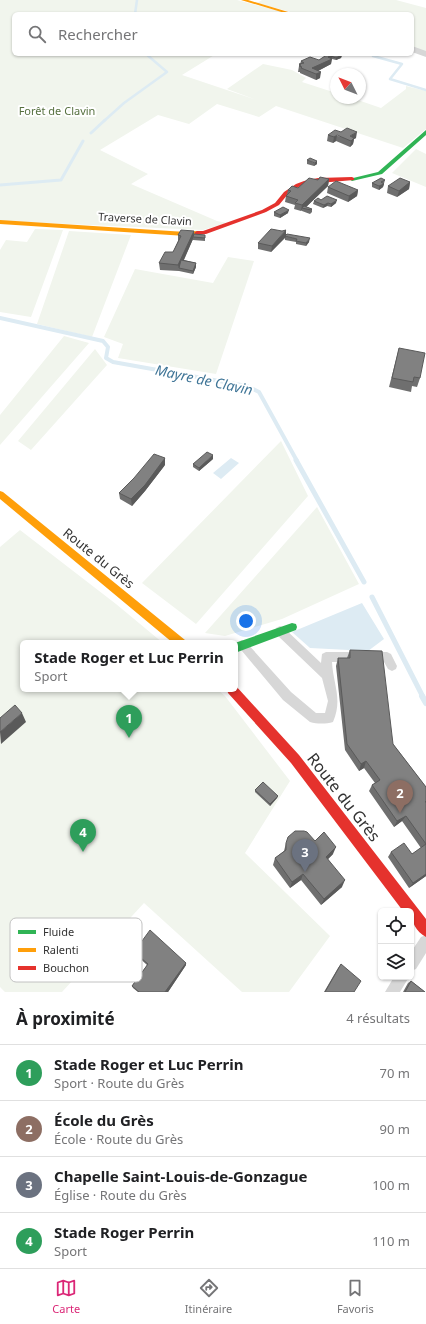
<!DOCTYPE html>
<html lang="fr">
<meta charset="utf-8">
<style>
body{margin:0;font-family:"Noto Sans",sans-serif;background:#f2f2f2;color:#202124}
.controls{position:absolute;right:12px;bottom:12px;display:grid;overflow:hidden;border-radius:6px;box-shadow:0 1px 3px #0004}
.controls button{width:36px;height:36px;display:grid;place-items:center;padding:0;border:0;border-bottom:1px solid #e0e0e0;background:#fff;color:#202124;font:20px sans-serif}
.compass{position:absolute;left:330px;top:68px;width:36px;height:36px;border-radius:50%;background:#fff;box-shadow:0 1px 3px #0004;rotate:312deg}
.you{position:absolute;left:246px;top:621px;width:14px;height:14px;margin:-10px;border:3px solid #fff;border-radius:50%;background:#1a73e8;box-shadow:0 0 0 6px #1a73e833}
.badge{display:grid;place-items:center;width:26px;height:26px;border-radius:50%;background:#db2777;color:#fff;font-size:13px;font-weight:700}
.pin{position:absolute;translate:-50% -33px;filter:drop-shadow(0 1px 2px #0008)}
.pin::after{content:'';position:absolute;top:21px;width:14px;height:12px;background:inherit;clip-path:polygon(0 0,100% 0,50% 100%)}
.popup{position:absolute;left:20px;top:640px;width:218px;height:52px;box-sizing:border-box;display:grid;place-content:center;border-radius:6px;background:#fff;filter:drop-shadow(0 1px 3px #0005);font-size:13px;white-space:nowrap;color:#757577}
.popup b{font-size:15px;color:#202124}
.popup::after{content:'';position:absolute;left:50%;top:100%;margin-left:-8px;border:8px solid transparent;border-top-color:#fff}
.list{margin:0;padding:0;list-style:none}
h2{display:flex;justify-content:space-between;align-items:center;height:52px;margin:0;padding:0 16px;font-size:17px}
h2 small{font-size:13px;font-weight:400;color:#757577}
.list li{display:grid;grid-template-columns:26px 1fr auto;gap:12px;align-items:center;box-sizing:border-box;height:56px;padding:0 16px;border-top:1px solid #e0e0e0}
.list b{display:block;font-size:15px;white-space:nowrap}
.list p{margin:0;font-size:13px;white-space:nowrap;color:#757577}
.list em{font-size:13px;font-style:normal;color:#757577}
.icon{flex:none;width:22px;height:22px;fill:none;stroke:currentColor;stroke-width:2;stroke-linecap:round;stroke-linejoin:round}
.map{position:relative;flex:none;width:426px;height:992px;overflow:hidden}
.search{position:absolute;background:#fff;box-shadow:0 1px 3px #0004;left:12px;right:12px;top:12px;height:44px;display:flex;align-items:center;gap:10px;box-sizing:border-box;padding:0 14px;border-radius:6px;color:#757577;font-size:15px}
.sheet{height:276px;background:#fff}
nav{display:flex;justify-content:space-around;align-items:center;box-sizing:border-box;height:56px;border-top:1px solid #e0e0e0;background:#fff;font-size:11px;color:#757577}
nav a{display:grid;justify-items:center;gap:2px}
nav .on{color:#db2777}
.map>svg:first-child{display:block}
</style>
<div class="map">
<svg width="426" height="992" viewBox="0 0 426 992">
<rect width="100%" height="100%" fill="#fff"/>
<path fill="#f1f5ed" d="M0,0H237L283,12L280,14H14V54H216L182,75L257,100L227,89L263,64L292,70L306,78L302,82L336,93V98H352L381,108L406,89V86L426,91V129L403,148L276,106L259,117L217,104L189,124L158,115L100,150L148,174L131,184L217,221L227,223L203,230L0,221Z
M262,0H396L426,8V52L412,47V14H298L257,3Z
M416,149L426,154V187L392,173Z
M35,229L63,230L31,317L0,312V250L6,240L27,242Z
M69,231L131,235L92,337L37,324Z
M228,257L254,261L216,374L118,358L123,344L104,337L135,269L213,283Z
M64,336L89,343L0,445V415Z
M95,349L107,365L31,450L18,441Z
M281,441L308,496L196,624L142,583Z
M317,507L359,584L282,619L225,636L205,633Z
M20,530L116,604L163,643H23V689H217L225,696L290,781L245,853L330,936L289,992H242L144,903L62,992H5L0,987V547Z"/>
<path fill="#ddebf3" d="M231,458L239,463L221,479L213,473Z
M362,603L384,639L368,651L310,648L292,632Z"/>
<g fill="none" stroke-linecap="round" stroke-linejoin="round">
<path stroke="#ddebf3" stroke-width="2.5" d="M135,14L137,0
M373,56L402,64L390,79L426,90
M104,121L124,103L167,72L146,54"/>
<path stroke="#ddebf3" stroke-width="3" d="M91,133L105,120
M0,185L61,180L83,141"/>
<path stroke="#ddebf3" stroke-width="4" d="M0,318L103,341L108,347L106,358L113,362L247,386L259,392L297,461"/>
<path stroke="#ddebf3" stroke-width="5" d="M296,460L364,582
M372,597L423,697"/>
<path stroke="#ddebf3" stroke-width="6" d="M422,696L426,703"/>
<path fill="#d7d7d7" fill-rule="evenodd" d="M280,626L284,628L321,663L322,654L326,652H387L391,654L397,666L396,669L392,671L388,669L384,662H332C333,684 343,699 333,722C326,724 317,724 310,722L283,700L237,645L238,642L242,640L246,642L291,692L316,713H325L328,701L322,678L276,634L275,631L276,628Z
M426,935V953L416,969L411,971V952L421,937Z
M394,977H409L400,992H385Z"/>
<path fill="#d7d7d7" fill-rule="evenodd" d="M412,46L426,51V57L412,52Z"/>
<path fill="#30b455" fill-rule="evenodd" d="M426,130V135L382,174L352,181L349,179L378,172Z
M292,623L296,624L297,627L296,630L235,653V643Z"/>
<path fill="#ff9f0a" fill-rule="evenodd" d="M241,0H248L295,14H288Z
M0,220L186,232L197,231L200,233L197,235L186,236L0,224Z
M0,491L3,492L185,640L186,643H173L0,499Z"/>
<path fill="#e5322d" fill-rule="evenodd" d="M352,177L354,178V180L307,184L300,186L288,194L279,205L266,212L206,234L197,235L194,233L197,231H203L262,210L275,203L284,192L296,184L304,181L318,178Z
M235,685L299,755L426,919V937C416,932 411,921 411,911H403L291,763L228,693L227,689H235Z"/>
</g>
<path fill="#6f6f6f" d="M330,55H342L341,58L336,60L332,59L331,64L318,71L320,78L316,80L300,73V72H298L299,66V64H300L301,61L319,60Z
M328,135L356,138L354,139L353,144L350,147L336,141L333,143L327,141Z
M307,160L317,164L314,166L307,164Z
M329,179L328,186L306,207L312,209V212L310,214L302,211V210L301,211L294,209L295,205L285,202L286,196L287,194L288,190L298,188L318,180Z
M385,180L383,187L379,190L372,187V183Z
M410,182L409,189L397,197L387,193L388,186Z
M328,187L358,190L357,196L348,202L327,193Z
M321,200L336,203L331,207L327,206L323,208L313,204L314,201Z
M274,212L288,213L280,218L274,216Z
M194,234L205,235V241L193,240V239L184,260L196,263V267L193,274L179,271L160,270L159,263L173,252L178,241V235Z
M286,236L309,242L306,246L296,244V242L285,240V237L271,252L258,249V243Z
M399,348L420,378L417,387L412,386L411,392L389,387Z
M213,459L199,471L193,467V464Z
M165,465L145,491L132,506L120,499L119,493Z
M350,650L393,744L426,787V876L409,888L388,857L391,852L412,854L421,848L402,821L394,827L369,791L372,785L375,783L364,768L359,771L345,750L336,666L338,658H347Z
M255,790L278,796L277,798L270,806L255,792Z
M315,841L333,854L328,859L342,887L321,905L301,880L290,888L273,865L275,858L284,851L286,843Z
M134,952L186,963V965L168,992H138L133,988L132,986L147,965L135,954Z
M341,964L354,992H324L338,968Z
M411,981L425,992H403L408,983Z"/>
<path fill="#5a5a5a" d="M342,55L341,58L336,60V58Z
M332,56L331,64L314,73L312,68Z
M321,72L320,78L316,80V74Z
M357,132L356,138L354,139L353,144L350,147L351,141L350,136Z
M337,135L336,141L333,143L334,137Z
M317,161V164L314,166L315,163Z
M329,179L328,186L304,209L302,208V210L301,211L302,205Z
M410,182L409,189L397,197L399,191Z
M384,184L383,187L379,190V186Z
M358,190L357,196L348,202L349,196Z
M337,200L336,203L331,207V204Z
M328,203L327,206L323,208L324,205Z
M289,210L288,213L280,218V215Z
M286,230V237L271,252L272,246Z
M194,231V237H193V239L180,268H179L178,265Z
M310,238L309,242L306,246V243Z
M196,263V267L193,274V271Z
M213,455V459L199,471V468Z
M165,458V465L145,491L132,506L131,499Z
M22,713L26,722L1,744L0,732Z
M366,761L364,768L359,771L361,764Z
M278,796L277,798L270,806V804Z
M406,816L402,821L394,827L397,821Z
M336,847L333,854L323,864L326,857Z
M303,874L301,880L290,888L292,882Z
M426,874V876L409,888L413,883Z
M345,880L342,887L321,905L324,899Z
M186,963V965L168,992H165Z"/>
<path fill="#818181" stroke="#5a5a5a" d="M328,54L332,56L328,57L332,59L312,68L321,72L316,74L301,68L302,67L299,66L301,65L299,64L304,63L301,61L310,57L319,60Z
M332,54H340L342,55L336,58L331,56H332L330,55Z
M347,128L357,132L350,136L354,138L351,141L337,135L334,137L328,135L335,130L341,132Z
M310,158L317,161L315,163L307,160Z
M320,177L329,179L302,205L295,203L298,200L286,196L291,191L288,190L292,186L298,188L309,178L318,180Z
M381,178L385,180L381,182L384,184L379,186L372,183Z
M400,178L410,182L399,191L388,186Z
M336,181L358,190L349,196L328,187Z
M327,196L337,200L331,204L328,203L324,205L314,201L318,198L321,200Z
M304,206L312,209L311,210L302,208Z
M283,207L289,210L280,215L274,212Z
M271,229L282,231L286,230L272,246L258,243Z
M181,230L194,231L178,265L159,263L165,252H173L181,236L178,235Z
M194,234L205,235V238L193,237Z
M287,234L310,238L306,243L296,241L297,239L285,236Z
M181,260L196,263L193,271L179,268Z
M399,348L425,353L420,378L414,377L413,382L392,378Z
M207,452L213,455L199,468L193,464Z
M154,454L165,458L145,485L131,499L119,493L134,478Z
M350,650L382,651L393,744L426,787V801L425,802H426V844L406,816L397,821L372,785L380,780L366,761L361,764L347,744L338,658H350Z
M15,705L22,713L0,732V718Z
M263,782L278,796L270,804L255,790Z
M295,831H304L307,832L315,841L324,832L336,847L326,857L345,880L324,899L303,874L292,882L275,858L286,850V843L288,837Z
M404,843L412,854L426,844V874L413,883L391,852Z
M150,930L186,963L165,992H139L132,986L148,964L134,952Z
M341,964L361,981L354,992H325Z
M411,981L425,992H405Z"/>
<g text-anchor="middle" stroke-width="4" stroke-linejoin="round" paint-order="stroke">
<g font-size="11" fill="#56703f" stroke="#fff">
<text x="57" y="115">Forêt de Clavin</text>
</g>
<g font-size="11" fill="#333" stroke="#fff">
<text transform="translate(145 219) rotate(3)" y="4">Traverse de Clavin</text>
</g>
<g font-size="13" fill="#333" stroke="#fff">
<text transform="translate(99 558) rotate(39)" y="5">Route du Grès</text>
</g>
<g font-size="14" font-style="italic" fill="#3f7597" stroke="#fff">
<text transform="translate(204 380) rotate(12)" y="5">Mayre de Clavin</text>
</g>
<g font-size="16" fill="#333" stroke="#fff">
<text transform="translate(344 797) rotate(52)" y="6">Route du Grès</text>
</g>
</g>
<rect x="10" y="918" width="132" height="64" rx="6" fill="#fff" stroke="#c2c2c2" stroke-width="1"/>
<rect x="18" y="930" width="18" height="4" fill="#30b455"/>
<rect x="18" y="948" width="18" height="4" fill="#ff9f0a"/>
<rect x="18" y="966" width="18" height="4" fill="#e5322d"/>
<g font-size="11" fill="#333">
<text x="43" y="936">Fluide</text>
<text x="43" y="954">Ralenti</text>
<text x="43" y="972">Bouchon</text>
</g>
</svg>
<div class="controls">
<button><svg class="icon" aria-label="locate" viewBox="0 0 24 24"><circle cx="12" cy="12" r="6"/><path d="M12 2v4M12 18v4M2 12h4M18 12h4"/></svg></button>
<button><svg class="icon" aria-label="layers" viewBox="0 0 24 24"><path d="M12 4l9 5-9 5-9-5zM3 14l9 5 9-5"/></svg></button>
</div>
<svg class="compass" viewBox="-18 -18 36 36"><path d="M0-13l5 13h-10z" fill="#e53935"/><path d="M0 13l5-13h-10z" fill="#757577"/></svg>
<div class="you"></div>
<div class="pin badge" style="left:129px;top:738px;background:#2e9e5b">1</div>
<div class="popup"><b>Stade Roger et Luc Perrin</b>Sport</div>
<div class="pin badge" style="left:400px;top:813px;background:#8d6e63">2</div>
<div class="pin badge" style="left:305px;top:872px;background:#6b7280">3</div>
<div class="pin badge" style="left:83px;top:852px;background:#2e9e5b">4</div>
<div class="search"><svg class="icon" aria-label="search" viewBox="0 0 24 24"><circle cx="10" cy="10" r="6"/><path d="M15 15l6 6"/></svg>Rechercher</div>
</div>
<section class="sheet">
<h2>À proximité<small>4 résultats</small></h2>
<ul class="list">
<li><span class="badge" style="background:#2e9e5b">1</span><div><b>Stade Roger et Luc Perrin</b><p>Sport · Route du Grès</p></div><em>70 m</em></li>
<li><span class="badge" style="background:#8d6e63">2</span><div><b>École du Grès</b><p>École · Route du Grès</p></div><em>90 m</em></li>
<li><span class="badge" style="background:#6b7280">3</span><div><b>Chapelle Saint-Louis-de-Gonzague</b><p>Église · Route du Grès</p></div><em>100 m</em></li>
<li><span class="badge" style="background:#2e9e5b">4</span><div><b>Stade Roger Perrin</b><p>Sport</p></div><em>110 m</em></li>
</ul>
</section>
<nav>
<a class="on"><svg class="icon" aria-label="map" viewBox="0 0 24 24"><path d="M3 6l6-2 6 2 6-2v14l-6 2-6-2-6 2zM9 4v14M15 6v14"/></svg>Carte</a>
<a><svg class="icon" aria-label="directions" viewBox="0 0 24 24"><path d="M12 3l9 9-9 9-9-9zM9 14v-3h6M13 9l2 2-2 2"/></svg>Itinéraire</a>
<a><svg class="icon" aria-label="saved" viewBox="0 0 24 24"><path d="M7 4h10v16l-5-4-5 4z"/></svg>Favoris</a>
</nav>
